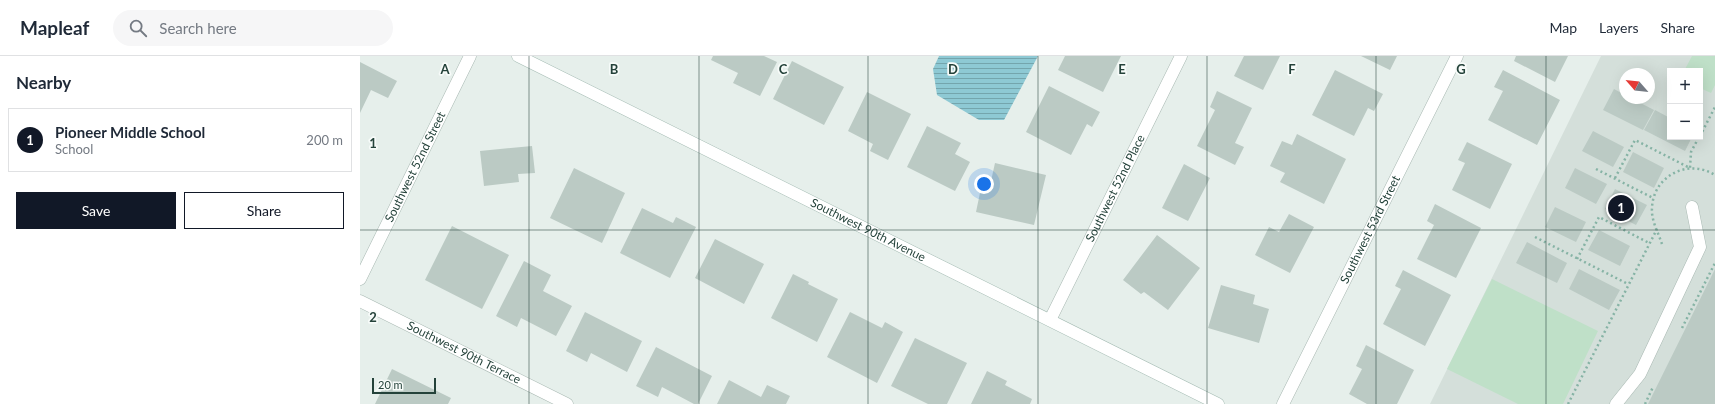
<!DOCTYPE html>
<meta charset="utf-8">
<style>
body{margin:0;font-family:Lato,sans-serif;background:#f6f6f7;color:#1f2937}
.controls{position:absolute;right:12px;top:12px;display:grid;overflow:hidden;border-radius:0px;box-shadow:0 4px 16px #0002}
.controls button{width:36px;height:36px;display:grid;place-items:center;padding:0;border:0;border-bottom:1px solid #e0e1e3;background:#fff;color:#1f2937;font:20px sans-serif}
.compass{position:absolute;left:1259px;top:12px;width:36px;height:36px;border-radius:50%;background:#fff;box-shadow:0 4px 16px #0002;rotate:298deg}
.scale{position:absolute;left:12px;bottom:10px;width:64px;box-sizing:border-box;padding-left:4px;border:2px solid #24423a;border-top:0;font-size:11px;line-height:14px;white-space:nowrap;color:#24423a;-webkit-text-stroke:3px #f7fbf9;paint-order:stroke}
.you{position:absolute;left:624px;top:128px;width:14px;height:14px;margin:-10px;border:3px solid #fff;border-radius:50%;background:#1a73e8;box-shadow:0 0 0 6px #1a73e833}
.badge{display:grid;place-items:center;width:26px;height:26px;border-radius:50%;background:#111827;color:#fff;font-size:13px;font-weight:700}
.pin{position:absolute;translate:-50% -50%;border:2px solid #fff;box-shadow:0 1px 4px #0006}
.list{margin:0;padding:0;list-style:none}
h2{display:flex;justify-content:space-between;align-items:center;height:52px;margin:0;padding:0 16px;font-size:17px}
h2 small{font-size:13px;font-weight:400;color:#747a83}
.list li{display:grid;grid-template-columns:26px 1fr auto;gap:12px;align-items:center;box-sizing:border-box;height:64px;margin:0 8px 8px;padding:0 8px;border:1px solid #e0e1e3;border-radius:0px}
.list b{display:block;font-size:15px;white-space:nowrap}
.list p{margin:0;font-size:13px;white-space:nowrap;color:#747a83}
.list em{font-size:13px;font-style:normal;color:#747a83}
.actions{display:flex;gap:8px;padding:12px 16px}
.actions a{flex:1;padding:9px 0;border:1px solid #111827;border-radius:0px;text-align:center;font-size:14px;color:#111827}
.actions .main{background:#111827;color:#fff}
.icon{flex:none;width:22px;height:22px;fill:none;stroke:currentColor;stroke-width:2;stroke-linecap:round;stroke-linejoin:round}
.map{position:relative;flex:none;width:1355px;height:348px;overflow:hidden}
header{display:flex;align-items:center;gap:24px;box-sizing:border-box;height:56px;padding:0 20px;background:#fff;border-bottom:1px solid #e0e1e3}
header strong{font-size:19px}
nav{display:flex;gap:22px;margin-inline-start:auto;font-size:14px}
.search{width:280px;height:36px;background:#f6f6f7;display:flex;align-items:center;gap:10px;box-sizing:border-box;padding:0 14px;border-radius:22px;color:#747a83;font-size:15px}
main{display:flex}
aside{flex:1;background:#fff}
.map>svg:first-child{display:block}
</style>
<header>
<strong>Mapleaf</strong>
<div class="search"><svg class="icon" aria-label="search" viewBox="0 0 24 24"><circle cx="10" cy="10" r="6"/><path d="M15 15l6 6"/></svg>Search here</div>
<nav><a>Map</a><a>Layers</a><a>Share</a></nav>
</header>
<main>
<aside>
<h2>Nearby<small></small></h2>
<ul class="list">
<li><span class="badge">1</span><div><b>Pioneer Middle School</b><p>School</p></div><em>200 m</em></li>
</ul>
<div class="actions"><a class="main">Save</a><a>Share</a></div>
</aside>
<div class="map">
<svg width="1355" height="348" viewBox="0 0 1355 348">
<defs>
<pattern id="water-rules" width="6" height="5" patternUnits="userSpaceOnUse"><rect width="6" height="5" fill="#8ec9d4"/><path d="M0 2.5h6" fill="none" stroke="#74a5ad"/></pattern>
</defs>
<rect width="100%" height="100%" fill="#e6efeb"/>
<path fill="#d4dfda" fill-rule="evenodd" d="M1241,0H1355V348H1070ZM1310,15H1340V81H1310ZM1265,18H1289V42H1265Z"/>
<path fill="#bfe0c8" d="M1332,0H1355V29L1351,37L1340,32V15H1324Z
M1132,223L1238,275L1203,348H1158L1087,313Z"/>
<path fill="url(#water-rules)" d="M579,0H678L644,64H619L577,39L573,13Z"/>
<path fill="#bbcac4" d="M353,0H404L417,6L400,40L373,27L378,17L351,4Z
M705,0H761L743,36L698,14Z
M884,0H920L903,34L874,20Z
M1001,0H1037L1030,14Z
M1156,0H1208L1195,26L1154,5Z
M432,5L484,31L464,69L413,43Z
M0,6L37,25L28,42L11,34L0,57Z
M975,14L1023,38L1014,55L1008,52L994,80L952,59Z
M1143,14L1200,44L1177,89L1128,64L1143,35L1134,31Z
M689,30L740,56L732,71L727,68L711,99L666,76Z
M1254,33L1265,39V42H1271L1294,54L1283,74L1243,54Z
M857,35L892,52L875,87L884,91L875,109L837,90L855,54L850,51Z
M507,36L551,58L528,104L510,95L513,88L488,75Z
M1295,54L1310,62V81H1332L1325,95L1284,74Z
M567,70L601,87L595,98L610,106L595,135L547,111Z
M1233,75L1264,91L1253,111L1222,95Z
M937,78L986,103L964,148L920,126L925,117L910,110L922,85L932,89Z
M1107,86L1152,108L1130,153L1092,134L1105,107L1098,104Z
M172,90L175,117L158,118L159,126L124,130L120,95Z
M1273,96L1304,112L1294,132L1263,116Z
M635,107L686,119L674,169L616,156L621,132L629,134Z
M824,108L850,122L828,165L802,152Z
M214,112L265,137L242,187L190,162Z
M1215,112L1247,128L1236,148L1205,132Z
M1255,133L1287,149L1276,169L1245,153Z
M1075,148L1121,172L1096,222L1057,203L1074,169L1067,165Z
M1195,151L1226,166L1216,186L1185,171Z
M282,152L313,167L316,161L336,171L310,222L260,197Z
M929,158L954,171L930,217L895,199L909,171L919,176Z
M92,170L149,199L122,253L65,224Z
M1239,174L1270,190L1260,210L1228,194Z
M797,179L840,212L808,254L784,236L781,238L763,224Z
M355,183L404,208L384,248L335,222Z
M1167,186L1207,207L1197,227L1156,207Z
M164,205L191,219L183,235L212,250L196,280L161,262L157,271L136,260Z
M1219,213L1260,234L1249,254L1209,233Z
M1355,213V348H1288Z
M1043,214L1091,239L1065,290L1023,268L1041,233L1035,230Z
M433,218L449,226L448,228L478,243L457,286L411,262Z
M861,229L895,239L893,248L909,253L899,287L848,272Z
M225,256L282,285L267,316L231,297L227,306L206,295Z
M490,256L522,272L525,266L543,276L517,327L467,301Z
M555,282L607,307L587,348H568L531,330Z
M1006,289L1054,314L1037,348H1007L989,338L1002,313L996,310Z
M296,291L352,320L338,348H334L302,331L298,341L276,330Z
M32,313L91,342L88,348H15Z
M627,315L647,325L645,329L672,343L670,348H611Z
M369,324L401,341L407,329L430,340L426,348H357Z"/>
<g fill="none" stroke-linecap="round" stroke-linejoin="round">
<defs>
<path id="lane" d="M1256,348L1280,318L1340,191L1332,151"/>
<g id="street">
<path id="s1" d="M0,223L110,0"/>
<path id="s2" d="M0,245L207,348"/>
<path id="s3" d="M690,264L821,0"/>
<path id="s4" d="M923,348L1097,0"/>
</g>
<g id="secondary">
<path id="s5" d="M158,0L858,348"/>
</g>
</defs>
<use href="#lane" stroke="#a8b8b2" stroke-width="13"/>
<use href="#street" stroke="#a8b8b2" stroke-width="13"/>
<use href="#secondary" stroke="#a4bbb3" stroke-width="13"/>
<path stroke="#86b3a5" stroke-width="2.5" stroke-dasharray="2 3" stroke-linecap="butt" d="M1340,80L1355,51
M1236,113L1293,142
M1255,122L1275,84L1330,112L1331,96L1339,81
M1175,181L1268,228
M1302,188C1298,176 1291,164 1292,152C1293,120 1328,102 1355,119
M1217,203L1239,161L1289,187
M1322,272L1355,207
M1208,348L1297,173
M1285,348L1293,331"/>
<use href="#lane" stroke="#fff" stroke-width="12"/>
<use href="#street" stroke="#fff" stroke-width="12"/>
<use href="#secondary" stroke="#fff" stroke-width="12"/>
</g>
<path fill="none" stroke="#24423a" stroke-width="1" stroke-opacity="0.55" d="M169,0V348M339,0V348M508,0V348M678,0V348M847,0V348M1016,0V348M1186,0V348M0,174H1355"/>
<g text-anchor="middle" stroke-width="3.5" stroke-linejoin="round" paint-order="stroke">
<g font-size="12" fill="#24423a" stroke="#f7fbf9">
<text dy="4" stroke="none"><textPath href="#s1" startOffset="125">Southwest 52nd Street</textPath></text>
<text dy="4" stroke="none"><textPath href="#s3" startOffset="147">Southwest 52nd Place</textPath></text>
<text dy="4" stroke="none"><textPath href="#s5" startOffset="391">Southwest 90th Avenue</textPath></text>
<text dy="4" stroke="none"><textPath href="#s4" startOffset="195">Southwest 53rd Street</textPath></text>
<text dy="4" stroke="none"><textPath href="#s2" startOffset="116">Southwest 90th Terrace</textPath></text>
</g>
</g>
<g font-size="13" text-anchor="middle" font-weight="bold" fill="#24423a" stroke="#f7fbf9" stroke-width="3.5" stroke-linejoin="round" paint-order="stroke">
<text x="85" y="18">A</text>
<text x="254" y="18">B</text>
<text x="423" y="18">C</text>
<text x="593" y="18">D</text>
<text x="762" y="18">E</text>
<text x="932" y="18">F</text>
<text x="1101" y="18">G</text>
<text x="13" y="92">1</text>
<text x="13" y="266">2</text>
</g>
</svg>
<div class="controls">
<button>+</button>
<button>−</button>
</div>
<svg class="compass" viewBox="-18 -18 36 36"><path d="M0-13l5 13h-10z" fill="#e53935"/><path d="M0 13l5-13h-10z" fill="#747a83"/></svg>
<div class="scale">20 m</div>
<div class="you"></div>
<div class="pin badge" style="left:1261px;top:152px">1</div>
</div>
</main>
